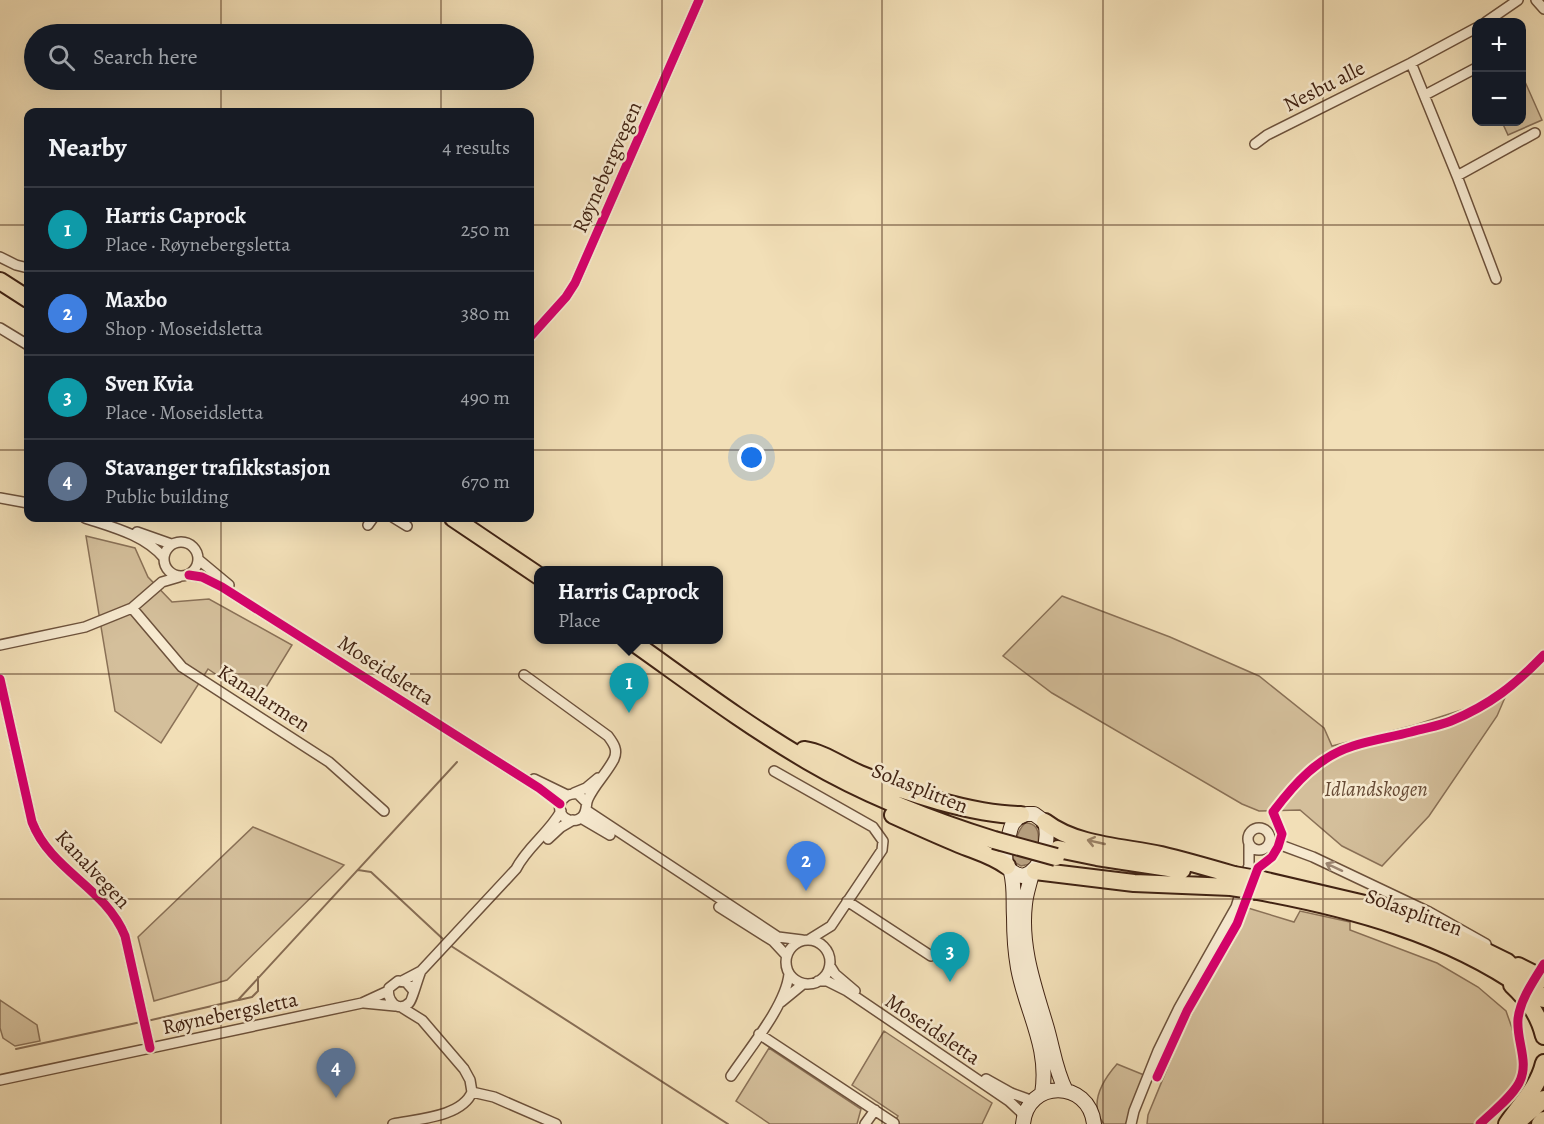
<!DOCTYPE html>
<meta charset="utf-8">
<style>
body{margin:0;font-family:Alegreya,serif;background:#242831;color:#f1f3f6}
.controls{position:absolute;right:18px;top:18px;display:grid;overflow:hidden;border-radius:12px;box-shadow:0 6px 24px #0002}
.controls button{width:54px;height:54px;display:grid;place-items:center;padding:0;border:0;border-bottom:2px solid #363941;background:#171b24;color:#f1f3f6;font:30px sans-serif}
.you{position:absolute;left:752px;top:458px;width:21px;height:21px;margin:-15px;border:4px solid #fff;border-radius:50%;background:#1a73e8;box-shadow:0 0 0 9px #1a73e833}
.badge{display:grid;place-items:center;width:39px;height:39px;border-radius:50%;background:#d93025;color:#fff;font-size:20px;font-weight:700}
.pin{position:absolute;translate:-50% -50px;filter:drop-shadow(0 2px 3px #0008)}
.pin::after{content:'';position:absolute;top:32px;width:21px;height:18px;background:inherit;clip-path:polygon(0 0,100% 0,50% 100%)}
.popup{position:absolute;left:534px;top:566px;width:189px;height:78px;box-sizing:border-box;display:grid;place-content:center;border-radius:12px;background:#171b24;filter:drop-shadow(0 2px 4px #0005);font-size:20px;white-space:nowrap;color:#9ea1a6}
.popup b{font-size:22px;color:#f1f3f6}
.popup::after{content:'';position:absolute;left:50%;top:100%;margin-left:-12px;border:12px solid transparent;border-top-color:#171b24}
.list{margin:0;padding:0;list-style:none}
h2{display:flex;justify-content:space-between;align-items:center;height:78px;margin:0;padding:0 24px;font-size:26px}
h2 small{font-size:20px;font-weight:400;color:#9ea1a6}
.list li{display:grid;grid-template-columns:39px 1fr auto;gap:18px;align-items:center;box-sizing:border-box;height:84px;padding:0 24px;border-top:2px solid #363941}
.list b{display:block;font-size:22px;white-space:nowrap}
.list p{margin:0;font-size:20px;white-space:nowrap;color:#9ea1a6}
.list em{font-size:20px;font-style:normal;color:#9ea1a6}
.icon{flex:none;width:33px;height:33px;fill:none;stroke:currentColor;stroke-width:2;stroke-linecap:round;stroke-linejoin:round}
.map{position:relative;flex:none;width:1544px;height:1124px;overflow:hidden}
.search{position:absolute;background:#171b24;box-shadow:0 6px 24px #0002;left:24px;top:24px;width:510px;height:66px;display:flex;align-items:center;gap:15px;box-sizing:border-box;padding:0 21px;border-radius:33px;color:#9ea1a6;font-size:22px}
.panel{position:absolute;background:#171b24;box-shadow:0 6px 24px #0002;left:24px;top:108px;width:510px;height:414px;border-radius:12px}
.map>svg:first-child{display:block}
</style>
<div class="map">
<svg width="1544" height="1124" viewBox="0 0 1544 1124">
<rect width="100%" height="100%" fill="#f2dfb7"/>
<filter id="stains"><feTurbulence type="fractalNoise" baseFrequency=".00333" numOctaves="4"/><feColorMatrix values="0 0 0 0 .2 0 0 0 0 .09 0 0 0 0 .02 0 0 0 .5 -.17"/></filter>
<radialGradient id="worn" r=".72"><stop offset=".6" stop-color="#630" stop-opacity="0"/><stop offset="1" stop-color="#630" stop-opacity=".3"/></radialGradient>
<path fill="#d4bf9b" stroke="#8a7157" stroke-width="1.5" d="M1522,75L1542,120L1508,135L1502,122H1522Z
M86,536L135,548L148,577L172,602L209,599L292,645L257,702L208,669L161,743L115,711Z
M1062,596L1170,637L1259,676L1324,728L1332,746L1415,725L1477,705L1513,679L1497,716L1429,816L1382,866L1342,846L1300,810L1259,811L1242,804L1052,693L1003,656Z
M253,827L344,865L227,980L154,1001L138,937Z
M1248,908L1294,922L1300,911L1350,922V930L1437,963L1478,987L1506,1011L1512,1028L1520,1062L1519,1073L1510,1091L1476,1124H1147L1148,1115C1166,1071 1184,1026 1207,985C1223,957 1238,939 1248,908Z
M0,1000L37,1025L40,1041L15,1046L3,1038L0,1028Z
M884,1031L992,1103L982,1124H893L898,1116L852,1085Z
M769,1048L861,1109L857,1124H770L736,1101Z
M1117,1064L1144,1075L1127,1122L1125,1124H1104C1088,1104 1103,1080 1117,1064Z"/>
<path fill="#b69f7f" stroke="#876d54" stroke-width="1.5" d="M1025,823C1046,822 1038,853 1030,864L1021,866L1014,862C1011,851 1017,831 1025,823Z"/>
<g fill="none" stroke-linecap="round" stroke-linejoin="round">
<path stroke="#876d54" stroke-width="2" d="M358,870L371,872L444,940
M448,944L728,1124
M239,1000L252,997L258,991V977
M147,1021L238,1000L457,762
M16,1049L141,1022"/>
<defs>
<path id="street" d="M1536,0L1544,9
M1486,22L1518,0
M1476,28L1411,63L1457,176L1535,133
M1425,95L1476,68
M1255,144L1267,135L1411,63
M1457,176L1496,279
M0,257L16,265L28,268
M0,328L28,345
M530,337L566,297L575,283L699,0
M0,498L28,503
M85,518C112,527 145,535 164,558
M394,518L407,526
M368,525L373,518
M137,532L171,544
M164 559a17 17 0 1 1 34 0a17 17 0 1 1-34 0Z
M199,560L229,585
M189,575L202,577L222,587L539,788L560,804
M132,608L182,667L329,762L384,811
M0,645L85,627L132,608L162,582L179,577
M524,675L608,736C614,744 618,750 614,759C607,773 594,785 588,799C585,805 588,811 582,817C579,820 574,821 569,820C552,814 560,791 578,794L586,802
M0,679L32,822C51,871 105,887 125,936L150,1048
M774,771L873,827L883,841L882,850L831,926L810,939
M534,779L567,795
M574,793L586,788L598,778
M586,810L778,937L802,940
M581,818L610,835
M1248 839a11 11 0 1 1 22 0a11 11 0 1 1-22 0Z
M548,839L561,827L573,820
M1270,841L1313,857L1429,912L1486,944
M847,901L931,956
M719,907L773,941L786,955
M786 962a22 22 0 1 1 44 0a22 22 0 1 1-44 0Z
M830,966L835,974L855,991
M402,981L421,971L516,869C527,847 549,833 561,811
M818,981H827L847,991L1009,1101L1024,1115
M413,990L406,982L398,981L389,988C386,999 397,1014 409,1003C412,1001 418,977 421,971
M781,1002L803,984
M364,1003L395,1006
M401,1007L422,1020L464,1069L470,1080L472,1092
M759,1034L894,1123
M731,1076C749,1049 786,1005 789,974
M986,1079L1011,1093L1033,1101
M0,1080L362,1003L388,991
M472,1092L494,1097L556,1124
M393,1124C417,1119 462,1117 472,1092
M865,1124L875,1110
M1131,1124L1134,1111L1158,1051L1179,1008L1236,907L1249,865V844"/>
<path id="secondary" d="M1027,814H1034L1045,822C1050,840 1042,871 1023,876C1001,872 1004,855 1008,839C1010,833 1010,825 1015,821C1018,817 1022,815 1027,814Z
M1011,872C1015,888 1013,901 1014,917C1014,934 1015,951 1018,968C1026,1012 1050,1047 1042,1094
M1032,873C1030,883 1026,893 1025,904C1020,946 1034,985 1046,1025C1053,1048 1055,1070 1066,1091
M1023,1124C1027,1079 1089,1079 1094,1124"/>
<path id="highway" d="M0,281L28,299
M453,518L539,576
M630,640C688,681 746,725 808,761C866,795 930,820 994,840
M804,750C824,753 841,766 860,774C904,792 974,815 1021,815
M893,815C915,825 937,835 959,844C976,851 992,855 1007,866
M1045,822C1076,846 1124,847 1161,855C1186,861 1210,868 1234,875
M1058,849L1097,857L1182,870
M1035,871L1134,883L1231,887
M1262,880L1369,905L1456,937L1507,962L1544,999
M1257,891C1350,908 1447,934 1525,989
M1518,966L1544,979
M1512,985C1528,1000 1539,1015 1544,1036
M1522,1118L1544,1099
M1507,1124C1521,1103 1538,1088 1544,1063
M1540,1124L1544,1120"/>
</defs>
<use href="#street" stroke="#6d523c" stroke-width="12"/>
<use href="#secondary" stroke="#412313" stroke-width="16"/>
<use href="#highway" stroke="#412313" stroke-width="20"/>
<use href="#street" stroke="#f7ead0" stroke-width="9"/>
<use href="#secondary" stroke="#f7ead0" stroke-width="14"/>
<use href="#highway" stroke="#f2dfb7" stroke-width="16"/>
<defs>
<path id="highway-bridge" d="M994,840L1056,857
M1234,875L1262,880
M1231,887L1257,891"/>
</defs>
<use href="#highway-bridge" stroke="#412313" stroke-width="20" stroke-linecap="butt"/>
<use href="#highway-bridge" stroke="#f2dfb7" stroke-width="16"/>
<defs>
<path id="cycleway" d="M530,337L566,297L575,283L699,0
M189,575L202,577L222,587L539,788L560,804
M0,679L32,822C51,871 105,887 125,936L150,1048
M1157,1077L1187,1011L1237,924L1258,868L1272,857L1278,847L1282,834L1273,812C1295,783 1318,757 1353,746C1372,740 1392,737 1411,732C1424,728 1439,726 1451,721C1490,705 1515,685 1544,655
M1480,1124C1492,1112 1510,1099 1519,1083C1530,1062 1516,1041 1518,1019C1520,1000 1534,980 1544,964"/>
</defs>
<use href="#cycleway" stroke="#f7ead0" stroke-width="13"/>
<use href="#cycleway" stroke="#d6006c" stroke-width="9"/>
</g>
<defs><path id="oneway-shaft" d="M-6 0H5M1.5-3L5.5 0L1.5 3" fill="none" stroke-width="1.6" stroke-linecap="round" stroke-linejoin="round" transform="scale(1.5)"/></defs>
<use stroke="#9a8165" href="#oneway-shaft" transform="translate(1096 842) rotate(-167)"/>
<use stroke="#9c8672" href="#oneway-shaft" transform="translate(1334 867) rotate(-155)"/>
<path fill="none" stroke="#412313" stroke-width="1.5" stroke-opacity="0.55" d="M221,0V34M441,0V34M662,0V1124M882,0V1124M1103,0V1124M1323,0V1124M221,80V112M441,80V112M0,225H28M530,225H1544M0,450H28M530,450H1544M221,518V1124M441,518V1124M0,674H1544M0,899H1544"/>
<g text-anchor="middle" stroke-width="5" stroke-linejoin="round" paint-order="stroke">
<g font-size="21" fill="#412313" stroke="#f7ead0">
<text transform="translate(1324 86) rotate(-27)" y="7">Nesbu alle</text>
<text transform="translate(607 167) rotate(-66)" y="7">Røynebergvegen</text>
<text transform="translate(386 670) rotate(33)" y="7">Moseidsletta</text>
<text transform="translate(264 698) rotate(33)" y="7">Kanalarmen</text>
<text transform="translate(920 788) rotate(22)" y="7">Solasplitten</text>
<text transform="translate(93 869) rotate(47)" y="7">Kanalvegen</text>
<text transform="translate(1414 912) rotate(20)" y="7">Solasplitten</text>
<text transform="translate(230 1013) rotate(-12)" y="7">Røynebergsletta</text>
<text transform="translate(933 1029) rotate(34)" y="7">Moseidsletta</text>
</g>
<g font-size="21" font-style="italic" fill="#664a35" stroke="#f7ead0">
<text x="1376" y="796">Idlandskogen</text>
</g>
</g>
<rect width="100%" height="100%" filter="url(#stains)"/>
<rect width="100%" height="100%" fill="url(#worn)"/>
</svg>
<div class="controls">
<button>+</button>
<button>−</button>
</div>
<div class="you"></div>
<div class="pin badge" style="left:629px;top:713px;background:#0f9aa8">1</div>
<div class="popup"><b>Harris Caprock</b>Place</div>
<div class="pin badge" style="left:806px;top:891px;background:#3f7fe0">2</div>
<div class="pin badge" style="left:950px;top:982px;background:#0f9aa8">3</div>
<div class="pin badge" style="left:336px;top:1098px;background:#5c6f8a">4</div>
<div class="search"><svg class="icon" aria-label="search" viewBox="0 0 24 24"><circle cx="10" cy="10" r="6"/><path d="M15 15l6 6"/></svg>Search here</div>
<section class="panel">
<h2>Nearby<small>4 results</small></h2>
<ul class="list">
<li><span class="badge" style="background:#0f9aa8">1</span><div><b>Harris Caprock</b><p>Place · Røynebergsletta</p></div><em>250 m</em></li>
<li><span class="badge" style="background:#3f7fe0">2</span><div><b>Maxbo</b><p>Shop · Moseidsletta</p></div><em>380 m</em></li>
<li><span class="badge" style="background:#0f9aa8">3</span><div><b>Sven Kvia</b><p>Place · Moseidsletta</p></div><em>490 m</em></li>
<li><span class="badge" style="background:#5c6f8a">4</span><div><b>Stavanger trafikkstasjon</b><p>Public building</p></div><em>670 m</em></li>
</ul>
</section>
</div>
